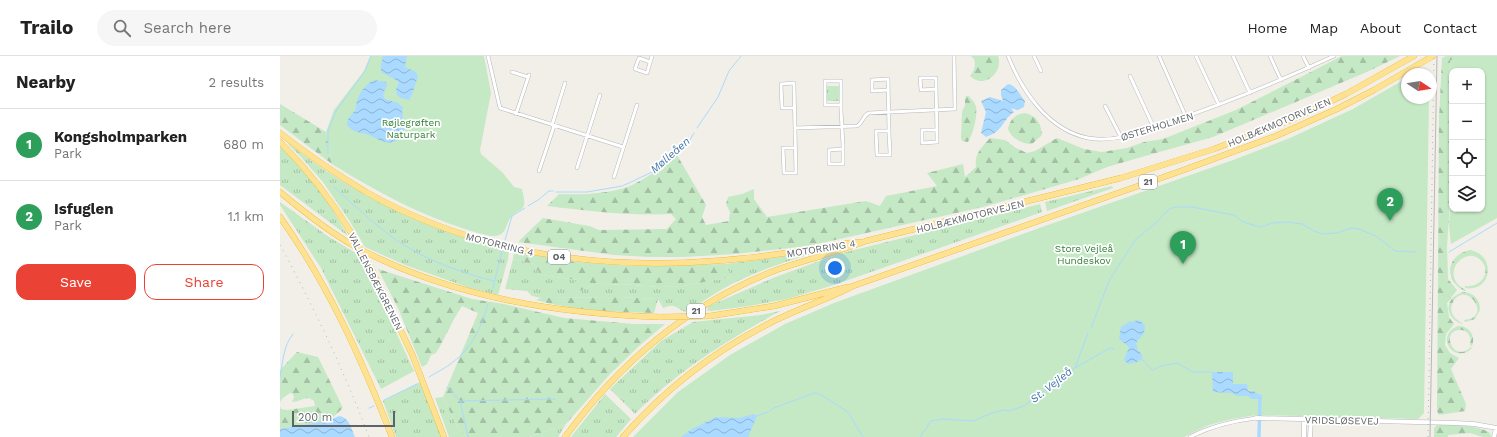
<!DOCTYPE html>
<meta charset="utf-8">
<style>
body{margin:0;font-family:"Work Sans",sans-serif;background:#f6f6f6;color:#222}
.controls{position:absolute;right:12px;top:12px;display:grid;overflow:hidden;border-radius:8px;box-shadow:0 1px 3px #0004}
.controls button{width:36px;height:36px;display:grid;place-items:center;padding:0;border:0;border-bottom:1px solid #e0e0e0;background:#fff;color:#222;font:20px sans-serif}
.compass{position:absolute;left:1121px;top:12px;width:36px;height:36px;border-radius:50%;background:#fff;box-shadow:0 1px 3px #0004;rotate:102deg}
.scale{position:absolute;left:12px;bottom:10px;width:103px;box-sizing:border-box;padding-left:4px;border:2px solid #5f6368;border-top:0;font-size:11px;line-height:14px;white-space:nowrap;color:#5f6368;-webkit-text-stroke:3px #fff;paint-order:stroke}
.you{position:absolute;left:555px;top:212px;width:14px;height:14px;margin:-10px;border:3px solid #fff;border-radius:50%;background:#1a73e8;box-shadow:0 0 0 6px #1a73e833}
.badge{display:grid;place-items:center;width:26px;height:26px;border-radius:50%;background:#ea4335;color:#fff;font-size:13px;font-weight:700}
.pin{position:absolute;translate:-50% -33px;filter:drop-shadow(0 1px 2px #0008)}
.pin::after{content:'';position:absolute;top:21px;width:14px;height:12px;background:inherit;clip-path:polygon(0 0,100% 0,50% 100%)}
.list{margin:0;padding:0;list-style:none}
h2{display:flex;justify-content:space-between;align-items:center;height:52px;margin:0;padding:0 16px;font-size:17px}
h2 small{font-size:13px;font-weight:400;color:#767676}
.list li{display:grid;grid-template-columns:26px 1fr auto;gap:12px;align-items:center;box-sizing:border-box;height:72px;padding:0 16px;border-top:1px solid #e0e0e0}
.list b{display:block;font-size:15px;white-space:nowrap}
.list p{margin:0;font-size:13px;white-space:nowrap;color:#767676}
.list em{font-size:13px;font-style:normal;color:#767676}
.actions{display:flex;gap:8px;padding:12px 16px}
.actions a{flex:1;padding:9px 0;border:1px solid #ea4335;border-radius:12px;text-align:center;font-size:14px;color:#ea4335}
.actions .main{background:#ea4335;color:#fff}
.icon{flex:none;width:22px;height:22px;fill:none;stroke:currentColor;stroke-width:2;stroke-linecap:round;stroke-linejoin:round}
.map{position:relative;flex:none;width:1217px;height:381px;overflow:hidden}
header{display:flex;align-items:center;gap:24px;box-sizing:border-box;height:56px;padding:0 20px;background:#fff;border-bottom:1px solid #e0e0e0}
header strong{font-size:19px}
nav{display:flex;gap:22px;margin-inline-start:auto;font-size:14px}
.search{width:280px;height:36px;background:#f6f6f6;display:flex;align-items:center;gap:10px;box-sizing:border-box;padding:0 14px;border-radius:22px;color:#767676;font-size:15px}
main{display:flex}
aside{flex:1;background:#fff}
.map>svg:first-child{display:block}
</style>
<header>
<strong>Trailo</strong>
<div class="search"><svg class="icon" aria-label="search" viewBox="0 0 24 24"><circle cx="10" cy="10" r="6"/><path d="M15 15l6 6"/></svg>Search here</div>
<nav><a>Home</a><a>Map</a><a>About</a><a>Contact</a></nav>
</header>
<main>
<aside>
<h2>Nearby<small>2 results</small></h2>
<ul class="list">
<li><span class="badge" style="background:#2e9e5b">1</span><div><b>Kongsholmparken</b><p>Park</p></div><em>680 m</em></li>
<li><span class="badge" style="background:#2e9e5b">2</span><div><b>Isfuglen</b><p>Park</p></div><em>1.1 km</em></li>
</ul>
<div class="actions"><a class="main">Save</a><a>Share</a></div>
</aside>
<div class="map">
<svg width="1217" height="381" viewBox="0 0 1217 381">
<defs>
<pattern id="grass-tufts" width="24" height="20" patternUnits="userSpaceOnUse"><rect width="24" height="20" fill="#c5e8c5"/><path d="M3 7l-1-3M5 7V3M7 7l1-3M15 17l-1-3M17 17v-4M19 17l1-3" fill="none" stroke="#a3c0a4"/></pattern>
<pattern id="forest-firs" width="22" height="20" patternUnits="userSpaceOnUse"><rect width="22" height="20" fill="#c5e8c5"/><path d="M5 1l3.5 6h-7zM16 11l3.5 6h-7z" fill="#a3c0a4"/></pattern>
<pattern id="water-waves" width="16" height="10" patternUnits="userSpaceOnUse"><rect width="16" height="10" fill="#aadaff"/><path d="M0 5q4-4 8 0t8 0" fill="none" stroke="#8eb4d2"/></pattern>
</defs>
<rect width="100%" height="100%" fill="#f1efe8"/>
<path fill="url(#grass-tufts)" d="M546,30H559V45H547Z
M8,87C73,139 149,175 229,194L228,203L218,239L190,232L125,209L85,191L69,164L43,126L20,100L8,88Z
M0,88L41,134L68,180L0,129Z
M832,130L833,132L767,155L765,146Z
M0,146L49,181L76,197L88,216L134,315L101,333L41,212L0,149Z
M760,148L762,156L554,229L507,243L469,250L431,255L427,254L429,250L493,222L558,198Z
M545,194C509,204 472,216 439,235C428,242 417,249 405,256C395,251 395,247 383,252L378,243L338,241L261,242L252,240L247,235L225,233L233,203L254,208L261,219L297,224V236L319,227L326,229L341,228L379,231L403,230L451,221L445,208L485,203Z
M500,255C448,284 397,315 355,358L330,333L381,285L413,266L481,259Z
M140,326L161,381H116L103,345Z
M325,338L351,363L336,381H291Z
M163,341L177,370L187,381H169L155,342Z
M286,368L278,381H249Z"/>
<path fill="url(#forest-firs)" d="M691,0H718C724,16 704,34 690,20C695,14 698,5 691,0Z
M1062,0H1120L1089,15L933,81L865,100L827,111L799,123L703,151L528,190L455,198L403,201H370L334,199L238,186L263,162L309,170L319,174L387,173L396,163L391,158C350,160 308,155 267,150L279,138C302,139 329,138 350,130C364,124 385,109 397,99L426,149L422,161L426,169L449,165L450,156L446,148L448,141L462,138L474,133V143L487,161L586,145L600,150L606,140L657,130L647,117L683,108L685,121L696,111C694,98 702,91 710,82L725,84L736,92L747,97L755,95L777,82L804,93L822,96L847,92L864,86L883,83L956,54Z
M1166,0H1179L1170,5L1172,28V113L1167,191L1168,223L1177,234L1167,247L1169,261L1174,268L1166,278L1165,289L1170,297L1179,302L1171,313L1186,348L1185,355L1159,359L1157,355L1159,63L1162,2Z
M686,40H689C690,42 694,45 695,48C699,57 693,78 688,86L682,85L681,82L682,56L685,49V44Z
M0,48L46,76L52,108L0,69Z
M745,57C757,60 761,67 762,79L752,88C742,88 731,82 728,73C730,64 735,58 745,57Z
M1190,194C1217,199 1212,237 1185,232V230C1198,232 1211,220 1203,207C1188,185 1156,219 1186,234L1185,235C1163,225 1166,199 1190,194Z
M234,196L296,206L351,210L445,208L451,221L403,230L379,231L341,228L326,229L319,227L297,236H291L290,230L297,224L261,219L254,208L233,203Z
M98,213L192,243L224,248L284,262L354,268H385L359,290L330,318L286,368L249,381H187L177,370L163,341L198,257L182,250C171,266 166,281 156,297L151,299L147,308L142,311L118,252Z
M1185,236C1195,238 1200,244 1200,254L1195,263L1185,266L1184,264C1214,262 1186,223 1173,246C1168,255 1174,263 1182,267L1183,268C1163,263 1164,239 1185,236Z
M338,241L378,243L374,257C334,256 295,255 256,244L261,242Z
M1178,270C1189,270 1196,279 1192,290L1190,289C1192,281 1188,273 1179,274C1160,276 1174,308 1191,291L1192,292C1174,310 1154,279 1178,270Z
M17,296L38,301L63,352L50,364L0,373V350L1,353L7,354L35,350L34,345L29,342C22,342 19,346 12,346L14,341L13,338L10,337L3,342L0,346V314Z
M1157,369C1172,369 1197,368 1210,377L1211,381H1203L1190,377L1168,379V381H1154V372Z"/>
<path fill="#c5e8c5" d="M90,0H204L211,37L200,94L201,98L223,117L234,131L242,133C243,138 245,145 244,149C242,155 235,156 232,160C224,168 229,181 210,180C153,166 102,139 52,108L46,76L54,54L84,15Z
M1179,0H1217V162L1171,188L1169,170L1172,117V153H1202V15H1172V28L1170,5Z
M1127,22V42H1149L1144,357L1138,363L976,359L952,363L929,369L904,381H353L398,336L450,299L505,268L554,247L765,170L956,103L1010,82L1073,53Z"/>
<path fill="url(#water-waves)" d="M103,0H127L125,11L136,16L138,21C134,30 134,37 129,44L121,42L117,39L116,33L119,27L116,24L101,16V9Z
M95,24L106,26L107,29L103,39L105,43L118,47L123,51C120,61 127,71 122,79C113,93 100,84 89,79C80,76 73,77 67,69C68,59 73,59 76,52C76,50 76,47 77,45C79,37 87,26 95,24Z
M728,28C736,29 740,39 745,45L744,51L737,54L731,52L734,56C722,64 724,75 706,81L701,77L706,56L701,45L710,41L723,45L721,39V34Z
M859,264L865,269L864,277L856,287L858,294L862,299V303L857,306L848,308L844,304C848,290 854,294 839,283L841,271L849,266Z
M932,316H953V328H967L968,335H974L978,338L982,339V343H971L968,340H957L952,337L933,336Z
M474,358L477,360L468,381H401L412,373L436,361L459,362Z
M59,360C70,362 71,372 75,381H0V373L50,364Z"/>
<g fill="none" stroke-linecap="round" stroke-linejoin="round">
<path stroke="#aadaff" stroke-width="1" d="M417,72L438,41L449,15L461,0
M48,98V75L56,55L85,15L91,0
M54,131C70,145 86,161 103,174C135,200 174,215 214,225
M276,136H307L342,130L349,127L374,115L410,84L414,77
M248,150L258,144L269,135H273
M225,184L232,160L245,152
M1169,196L1217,167
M213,232L222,194
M811,272L829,225L837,212L856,183L876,167L889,153L896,151H912L954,159L963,166L980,171L993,167L1008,166L1022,168L1034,175L1043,178L1057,177L1071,172L1079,173L1096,180L1115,195L1135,196
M862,303L870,312L873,314L881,310L897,307L913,316H932
M795,312L830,292L834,293
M0,321C3,306 3,290 13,278
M149,321C157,316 166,312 173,306C192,292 202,270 208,248
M167,331L180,345L275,343
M104,344L137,328
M180,345L188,381
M89,352L94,350
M490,355L494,352L534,337H538L568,356L583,381
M477,360L488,356
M640,381L651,365L663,363L693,365L712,357L724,354L729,355L744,350L795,312L808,277"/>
<path stroke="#aadaff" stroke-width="3.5" d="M979,381L980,343"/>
<defs>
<path id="minor" d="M208,0L220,52L343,91
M728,0C742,35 768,74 808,82C836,87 864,75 890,66C946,47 1000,25 1054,0
M754,0L761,15
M879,0L906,61
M916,0L939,49
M953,0L970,37
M990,0L1001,24
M1023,0L1029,12
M370,6L359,2L355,13L367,17L372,0
M232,16L248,21
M850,20L874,72
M656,33L641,34L640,22H656C656,43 657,64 657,85V86L642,87V74H657
M608,34L592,35V24L608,23L609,75C609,83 610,91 610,99H597L596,75H609
M561,49H545V25H561C561,34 561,44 561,54L563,90V108H549V94L563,93
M825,50L841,81
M514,52H502L501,28L514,27V31L516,117H504L503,92H516
M236,58L249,19
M272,69L285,27
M515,72L577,70C583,67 583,59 589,57L675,53L674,0
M297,112L320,39
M259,115L274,70
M334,121L357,49
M910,381C931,370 952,365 976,362"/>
<path id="tertiary" d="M976,362L1175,367L1194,368L1217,372
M1024,381V363
M1030,381L1031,363
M1214,381L1216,372"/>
<path id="motorway" d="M0,77C28,99 56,118 86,136C192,196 314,214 433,205C464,203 494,199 525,194C543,191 561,187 579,186
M0,86C27,113 50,142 70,175
M0,136C24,156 49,176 76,191C169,241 277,258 381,261
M0,161C48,228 82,304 112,381
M92,214L132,298L164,381
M430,260L494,250L568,231
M285,381C340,306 411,246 499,213C528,203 558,196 586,185L841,122L934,93L1011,64L1066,38L1134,0
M343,381C384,334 434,295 490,267C517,253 546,244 573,230L898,116L996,80L1057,53L1094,34L1153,0"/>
</defs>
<use href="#minor" stroke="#b5b8bc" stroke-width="4"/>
<use href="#tertiary" stroke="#b5b8bc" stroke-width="5"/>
<use href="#motorway" stroke="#f9ab00" stroke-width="6"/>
<use href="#minor" stroke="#fff" stroke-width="3"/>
<use href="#tertiary" stroke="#fff" stroke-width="4"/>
<use href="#motorway" stroke="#fde293" stroke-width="5.5"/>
<path stroke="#b6b7b8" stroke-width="1" d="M1150,381L1157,0"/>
<path stroke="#b6b7b8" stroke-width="1" stroke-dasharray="1 5" stroke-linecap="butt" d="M0,189C34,251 64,315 89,381
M1148,381L1154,0"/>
<defs>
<path id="motorway-bridge" d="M70,175L92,214
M381,261L430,260"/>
</defs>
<use href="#motorway-bridge" stroke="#f9ab00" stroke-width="6" stroke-linecap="butt"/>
<use href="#motorway-bridge" stroke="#fde293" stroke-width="5.5"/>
</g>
<g text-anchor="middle" stroke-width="3.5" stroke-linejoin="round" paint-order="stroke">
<g fill="#fff" stroke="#8f9295" stroke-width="1">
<rect x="859" y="119" width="18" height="14" rx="3"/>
<rect x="268" y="194" width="22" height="14" rx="3"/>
<rect x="407" y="248" width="18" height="14" rx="3"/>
</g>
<g font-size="9" font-weight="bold" fill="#5f6368">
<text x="868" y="129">21</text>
<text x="279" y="204">O4</text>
<text x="416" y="258">21</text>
</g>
<g font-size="10" fill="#348238" stroke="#fff">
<text x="131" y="70">Røjlegrøften<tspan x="131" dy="12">Naturpark</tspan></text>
<text x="804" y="196">Store Vejleå<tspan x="804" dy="12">Hundeskov</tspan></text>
</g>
<g font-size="10" fill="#5f6368" stroke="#fff">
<text transform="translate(999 66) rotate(-23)" y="4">HOLBÆKMOTORVEJEN</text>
<text transform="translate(877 70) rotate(-17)" y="4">ØSTERHOLMEN</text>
<text transform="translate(690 160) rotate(-14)" y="4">HOLBÆKMOTORVEJEN</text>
<text transform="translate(220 188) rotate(14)" y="4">MOTORRING 4</text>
<text transform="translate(541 192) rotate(-9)" y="4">MOTORRING 4</text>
<text transform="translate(96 225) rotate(63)" y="4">VALLENSBÆKGRENEN</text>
<text transform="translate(1062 364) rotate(1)" y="4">VRIDSLØSEVEJ</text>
</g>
<g font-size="11" font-style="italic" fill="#4174aa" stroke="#fff">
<text transform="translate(390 99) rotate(-41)" y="4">Mølleåen</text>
<text transform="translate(771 329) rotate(-38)" y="4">St. Vejleå</text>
</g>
</g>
</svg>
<div class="controls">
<button>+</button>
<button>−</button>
<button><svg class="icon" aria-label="locate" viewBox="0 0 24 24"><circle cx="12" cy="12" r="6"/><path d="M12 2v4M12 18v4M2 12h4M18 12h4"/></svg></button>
<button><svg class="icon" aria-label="layers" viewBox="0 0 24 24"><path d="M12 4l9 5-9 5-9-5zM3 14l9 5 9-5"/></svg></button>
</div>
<svg class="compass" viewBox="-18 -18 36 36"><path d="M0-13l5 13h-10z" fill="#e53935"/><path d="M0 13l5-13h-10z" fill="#767676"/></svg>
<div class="scale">200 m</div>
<div class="you"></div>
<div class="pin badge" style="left:903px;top:208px;background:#2e9e5b">1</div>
<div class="pin badge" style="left:1110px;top:165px;background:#2e9e5b">2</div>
</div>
</main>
